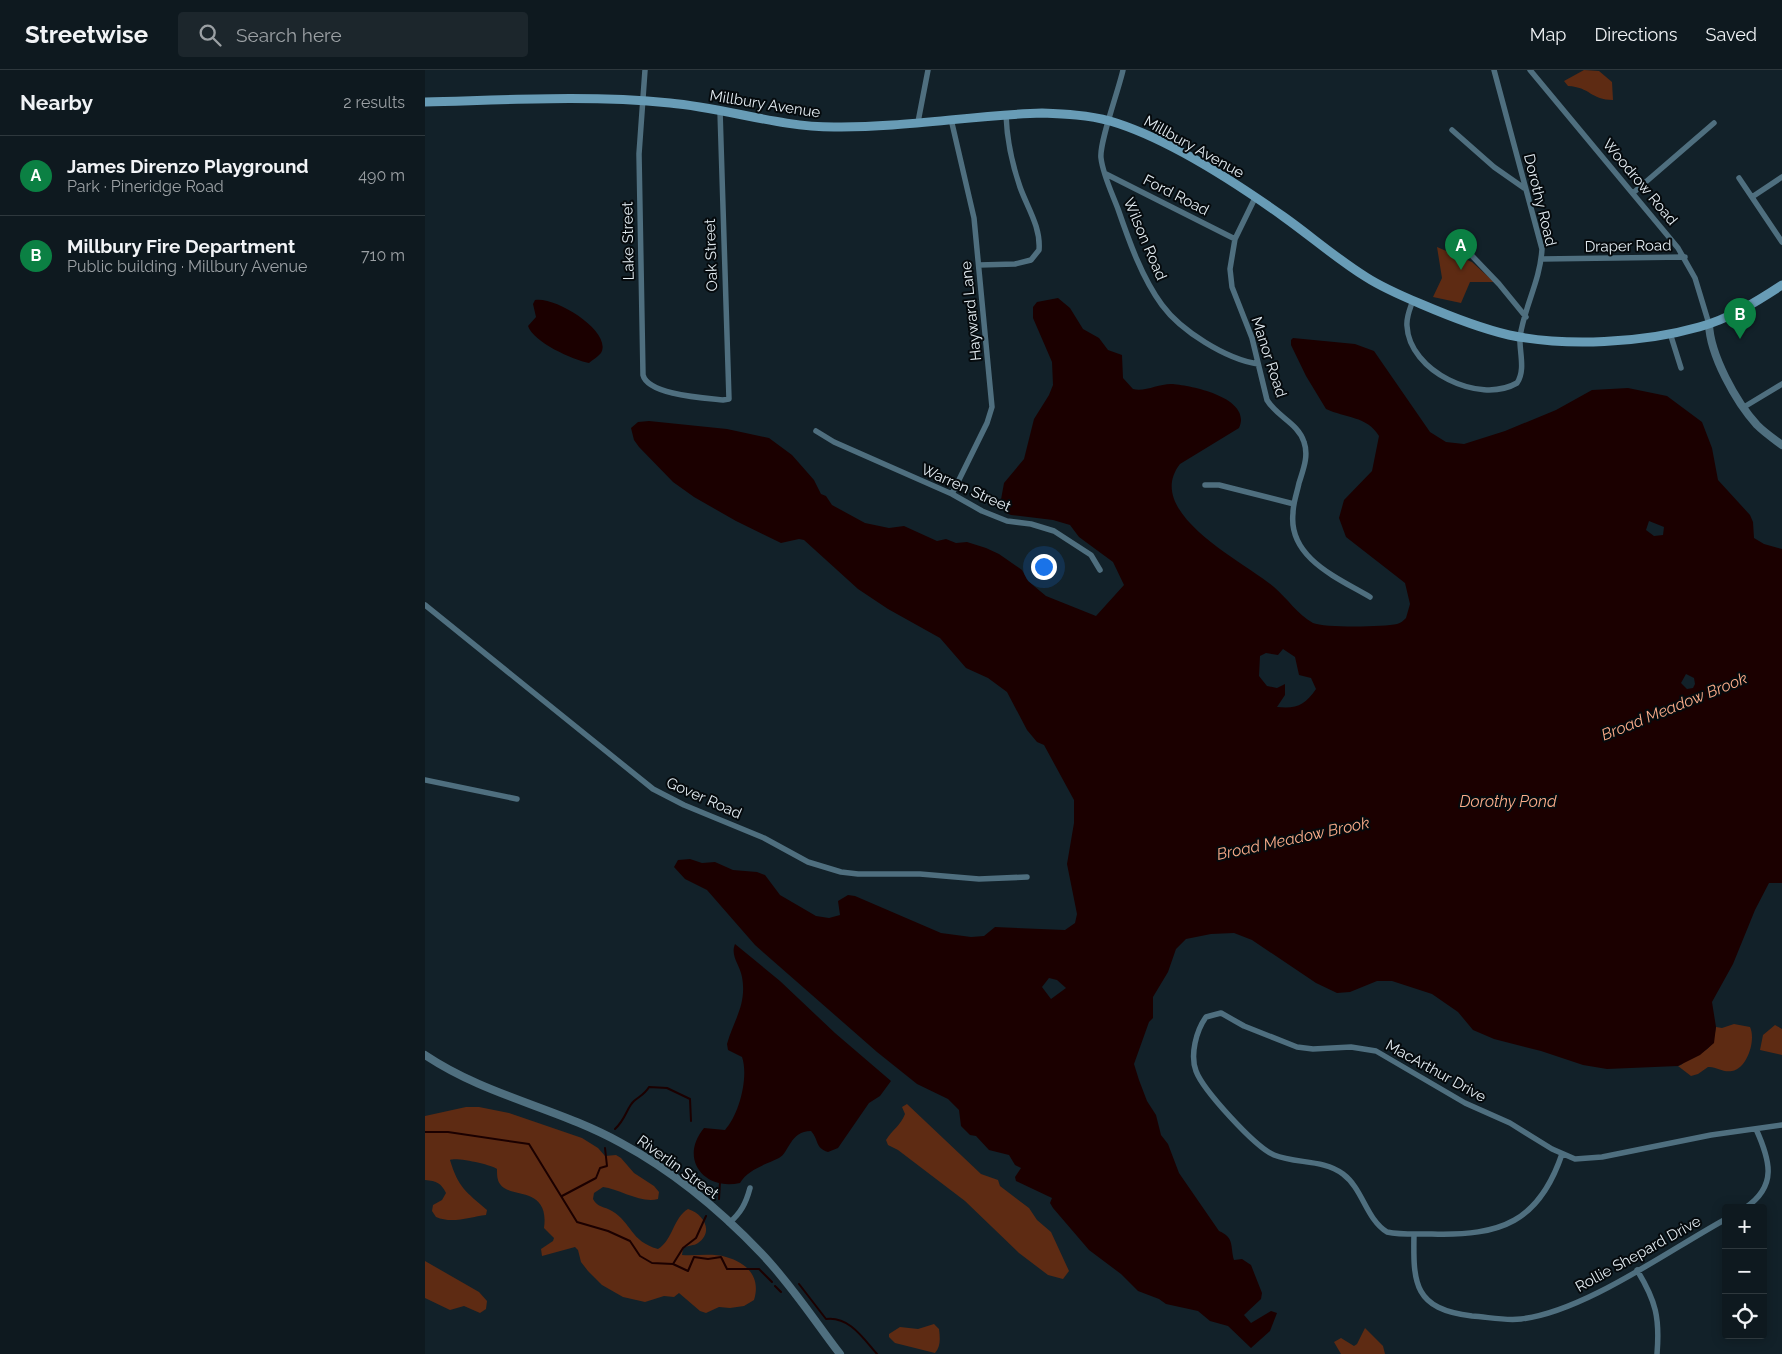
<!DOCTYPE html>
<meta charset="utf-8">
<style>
body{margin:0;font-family:Raleway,sans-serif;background:#1c262c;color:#f1f3f6}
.controls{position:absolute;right:15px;bottom:15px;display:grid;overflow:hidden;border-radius:5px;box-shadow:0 2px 12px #0003}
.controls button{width:45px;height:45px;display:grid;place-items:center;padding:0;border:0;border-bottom:1px solid #2e383d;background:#0e191f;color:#f1f3f6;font:25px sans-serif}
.you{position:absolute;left:618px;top:496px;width:18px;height:18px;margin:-12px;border:4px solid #fff;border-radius:50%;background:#1a73e8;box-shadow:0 0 0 8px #1a73e833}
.badge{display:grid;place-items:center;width:32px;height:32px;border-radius:50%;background:#0b8043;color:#fff;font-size:16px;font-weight:700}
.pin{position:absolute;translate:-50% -41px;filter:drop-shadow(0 1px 2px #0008)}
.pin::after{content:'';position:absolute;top:26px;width:18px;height:15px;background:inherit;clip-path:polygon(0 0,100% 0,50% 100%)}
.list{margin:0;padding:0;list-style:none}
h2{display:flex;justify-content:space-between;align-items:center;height:65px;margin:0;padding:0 20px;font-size:21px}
h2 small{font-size:16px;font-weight:400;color:#9ba0a4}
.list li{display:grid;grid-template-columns:32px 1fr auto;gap:15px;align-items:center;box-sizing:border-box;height:80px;padding:0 20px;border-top:1px solid #2e383d}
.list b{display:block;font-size:19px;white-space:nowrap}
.list p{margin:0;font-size:16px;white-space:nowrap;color:#9ba0a4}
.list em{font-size:16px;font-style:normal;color:#9ba0a4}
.icon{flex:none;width:28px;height:28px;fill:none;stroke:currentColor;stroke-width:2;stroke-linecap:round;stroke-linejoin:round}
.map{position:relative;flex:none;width:1357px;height:1284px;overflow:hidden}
header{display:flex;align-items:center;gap:30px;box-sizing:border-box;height:70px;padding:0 25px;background:#0e191f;border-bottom:1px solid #2e383d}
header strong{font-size:24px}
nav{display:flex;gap:28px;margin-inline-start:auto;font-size:18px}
.search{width:350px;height:45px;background:#1c262c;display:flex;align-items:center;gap:12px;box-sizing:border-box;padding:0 18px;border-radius:5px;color:#9ba0a4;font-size:19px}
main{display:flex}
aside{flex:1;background:#0e191f}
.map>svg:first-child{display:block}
</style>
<header>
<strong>Streetwise</strong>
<div class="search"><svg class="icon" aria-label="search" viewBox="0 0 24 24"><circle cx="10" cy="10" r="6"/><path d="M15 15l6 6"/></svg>Search here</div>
<nav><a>Map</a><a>Directions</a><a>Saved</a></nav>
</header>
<main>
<aside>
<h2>Nearby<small>2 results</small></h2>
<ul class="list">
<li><span class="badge">A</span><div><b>James Direnzo Playground</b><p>Park · Pineridge Road</p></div><em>490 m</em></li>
<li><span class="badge">B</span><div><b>Millbury Fire Department</b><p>Public building · Millbury Avenue</p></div><em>710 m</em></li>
</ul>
</aside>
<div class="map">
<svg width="1357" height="1284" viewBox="0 0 1357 1284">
<rect width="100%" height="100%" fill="#122129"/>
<path fill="#5e2b13" d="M1159,0L1174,1L1187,12L1188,30C1166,30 1165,17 1143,16L1139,11Z
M1012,177L1047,192L1069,212H1045L1036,233L1008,227L1017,208Z
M1309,954L1325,957C1331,969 1323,998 1307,1001C1298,1003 1291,996 1283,997L1273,1004L1266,1006L1253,996C1258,995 1258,992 1262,990C1282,979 1287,982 1291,957L1297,958Z
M1350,955L1357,959V985L1335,980L1338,965Z
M482,1034L556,1104L573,1110L575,1116L604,1138L612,1150L626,1162L644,1201L638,1209L623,1205L594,1183L540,1131L473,1080L463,1075L461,1070C467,1060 476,1055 480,1044L477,1037Z
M41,1037H54L84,1043L157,1068L173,1078L180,1086L191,1085L196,1088L209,1103L229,1116L234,1122L233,1129C217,1134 194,1119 178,1117L169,1123L168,1129C173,1138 179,1136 187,1141C207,1153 205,1171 233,1179C248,1170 248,1148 263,1139C279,1144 289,1162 273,1173C269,1176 263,1175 258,1178L257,1185C271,1186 288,1183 301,1187C323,1193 336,1208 329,1230L319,1236L305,1238L294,1237L281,1243L275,1241L254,1223L249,1227L239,1226L220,1232L198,1227L177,1215L163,1201L156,1192L153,1180L150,1177L117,1186L116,1179L128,1171L129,1168L119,1158C125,1115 84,1129 75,1114C72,1110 72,1104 72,1099C67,1095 32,1087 25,1090C33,1117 41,1122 62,1140L61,1145C45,1147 27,1154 11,1147L7,1141L8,1135L17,1130L21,1123C16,1113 12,1111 0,1110V1046Z
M0,1191L54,1222L62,1231L61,1239L55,1243L39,1236L25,1240L0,1228Z
M509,1254L514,1259C515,1268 516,1276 510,1283L470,1273L464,1267V1264L475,1257L493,1259Z
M940,1258L958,1276L960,1284H916L909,1272L916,1268L929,1276L932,1274Z"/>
<path fill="#1b0000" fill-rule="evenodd" d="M633,228L645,238L658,259L674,268L683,280L697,285L698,308L708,319C720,322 733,314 746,314C766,315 828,328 814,358L755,394C717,443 820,492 849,517C862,528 873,545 888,553C899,558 959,557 972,554C976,553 978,551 981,548L985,534L980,513L921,467L914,448L919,430L947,401L954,366C942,346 920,348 901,339L881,306L866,275V270L868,268L930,274L949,281L1005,362L1021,372L1039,374L1080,361L1131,340L1167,320L1203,318L1242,326L1277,352L1287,378L1293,410L1325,445L1328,452L1329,468L1339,474L1357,479V813H1344L1330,840L1308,894L1287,932L1291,957L1289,973L1275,985L1253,996L1182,999L1158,995L1116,981L1069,969L1048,960L1033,942L1007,924L967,911H952L925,922L912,923L891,913L827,870L809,863L786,864L761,869L751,879L743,902L728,927V948L724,952L709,994L714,1010L722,1031L731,1045L736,1065L743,1074L754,1103L794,1161C810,1168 805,1176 809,1190L817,1189L826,1195L837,1223L836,1229L819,1245L826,1253L846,1241L852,1243L845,1261L826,1278L803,1256L785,1251L773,1241L741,1234L734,1229L713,1221L696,1204L664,1180L628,1138L625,1133L627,1128L591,1111L590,1107L596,1098L590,1095L584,1085L564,1080L551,1066L545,1065L536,1056L534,1040L523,1029L492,1014L452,982L330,875L282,820L260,809L249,797L253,790L265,789L277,793L290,792L308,800L332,802L340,805L355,825L391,846L404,848L415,845L413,831L423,825L430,826L516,863L546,867L559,866L570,857L640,860L650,853L652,844L642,794L649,753V730L619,675L612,672L602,660L582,622L563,608L541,598L515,568L463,539L433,519L379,470L374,469L356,473L311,451L269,427L248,412L214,377L209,370L206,358L213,352L224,351L302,359L344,368L367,385L389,410L396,424L401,426L407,435L440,453L464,458L479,456L512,471L521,469L531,473L542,472L561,478L574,484L597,500L603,511L621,526L671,546L699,515L688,492L654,467L645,455L628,450L586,445L581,443L575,435L579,413L599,389L609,349L624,325L628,315L627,292L608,248V237L612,232ZM1224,451L1239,457L1238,465L1229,466L1221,460ZM858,579L870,587L874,605L886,608L891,619C880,635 872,639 852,637L860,625V614L852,618L842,616L834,606L835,586L841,583L853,585ZM1261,604L1269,608L1270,614L1268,618L1262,619L1256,613ZM624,908L632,910L641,918L626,929L617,917Z
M110,230C131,226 188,262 176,283C173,287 167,290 164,293C148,290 108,272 103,256L111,247L108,234Z
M310,874L355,911L410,963L466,1011L455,1026L444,1033L413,1078L403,1082C390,1078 394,1070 386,1061C365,1061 364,1083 354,1088C342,1094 323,1099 315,1113C278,1121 254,1088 279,1058L300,1060C314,1045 324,1007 317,987L303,980L302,974C309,949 322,935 317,907C315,895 305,886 310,874Z"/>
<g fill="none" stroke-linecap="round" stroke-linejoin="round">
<path stroke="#1b0000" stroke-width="2" d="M190,1059C201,1049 202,1037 209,1031C215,1026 220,1024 224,1017L242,1018L265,1029L266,1051
M0,1062H23L104,1074L152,1152L183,1161L205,1171L215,1186L227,1193L248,1194L258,1178L271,1168L281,1146
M137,1126L171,1108L175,1098L182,1096L180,1078
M294,1129L295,1111
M248,1194L263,1201L269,1187L283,1189L296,1187L302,1199H334L347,1212
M374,1214L401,1249C424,1246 438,1268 452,1284
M350,1216L356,1222"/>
<path stroke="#4f6f7f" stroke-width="5.5" d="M220,0L214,84L218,305C223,325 280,328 298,330L304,329L295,41
M698,0C694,19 674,73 676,88C678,105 687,123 693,139C704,171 717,208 737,235C756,261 801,289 833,294
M1105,0L1253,178L1270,208L1284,254
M526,49L549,148L567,337L562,353L527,424
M493,52L503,0
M1027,60L1069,97L1099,118
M681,104L810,169
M1314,108L1357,172
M1208,123L1289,53
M1327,127L1357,107
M830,128L810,169L805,199L807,217L827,268L842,330C852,347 873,353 879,372C884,386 878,400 874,413C872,423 868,433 868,443C863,488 913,508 945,527
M1029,167L1074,214L1101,247
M1117,189L1260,187
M554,195L590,194L606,190L614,180C616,157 602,137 595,117C586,91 582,71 581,45
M988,230C985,239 981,247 982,256C984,301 1054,335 1092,313C1101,300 1094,281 1095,267C1099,237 1115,212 1117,179L1069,0
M1245,263L1256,298
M1319,337L1357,314
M391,361L409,372L527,424L557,441L582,451L606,454L629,461L666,485L675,500
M780,415H794L869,434
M0,535L228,719L259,735L339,768L383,792L416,802L433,804H495L554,809L602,807
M0,710L92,729
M1137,1084C1114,1152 1076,1166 1007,1164C992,1164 976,1165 962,1162C941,1149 938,1119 918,1104C898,1089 871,1094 849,1085C830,1077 778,1020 771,1001C765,985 771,961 781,947L796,943L819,956L872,977L888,979L926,977L951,981L1040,1033L1085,1053L1127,1079L1150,1089L1177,1087L1286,1065L1357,1055
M1320,1138C1353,1116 1345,1090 1331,1059
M304,1153C316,1143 321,1133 325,1118
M989,1164C988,1214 989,1239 1047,1246C1063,1247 1080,1251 1096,1249C1159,1242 1244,1180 1301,1149
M1212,1200C1231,1231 1235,1248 1232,1284"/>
<path stroke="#4f6f7f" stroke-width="8" d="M1284,254C1285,285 1311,332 1332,355C1340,363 1349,369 1357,375
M0,985C61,1026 133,1038 196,1073C248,1101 295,1140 336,1183C365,1213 389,1250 415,1284"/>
<path stroke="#689cb6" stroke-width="9" d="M0,32C81,30 164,25 245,33C301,38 353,57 409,57C478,58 548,45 617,43C640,44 663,45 685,51C743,68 810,112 859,147C887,167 912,189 941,207C958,218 977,226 996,234C1024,246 1054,258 1084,265C1141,277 1218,273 1274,257C1304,249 1331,232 1357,215"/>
</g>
<g text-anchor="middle" stroke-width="4" stroke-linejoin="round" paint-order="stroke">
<g font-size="15" fill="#e2ebf1" stroke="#050a0d">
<text transform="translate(340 34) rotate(9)" y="5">Millbury Avenue</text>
<text transform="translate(769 77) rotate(29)" y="5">Millbury Avenue</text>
<text transform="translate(1215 112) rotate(50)" y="5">Woodrow Road</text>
<text transform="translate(751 125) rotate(27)" y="5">Ford Road</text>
<text transform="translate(1115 130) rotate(76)" y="5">Dorothy Road</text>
<text transform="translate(720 169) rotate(67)" y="5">Wilson Road</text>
<text transform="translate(203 171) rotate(-91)" y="5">Lake Street</text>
<text transform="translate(1203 176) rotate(-1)" y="5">Draper Road</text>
<text transform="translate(286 185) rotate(-92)" y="5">Oak Street</text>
<text transform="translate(546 241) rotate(-96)" y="5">Hayward Lane</text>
<text transform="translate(844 287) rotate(72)" y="5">Manor Road</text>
<text transform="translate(541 418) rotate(24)" y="5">Warren Street</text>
<text transform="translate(279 728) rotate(24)" y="5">Gover Road</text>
<text transform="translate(1011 1001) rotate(29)" y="5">MacArthur Drive</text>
<text transform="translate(253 1097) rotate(36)" y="5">Riverlin Street</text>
<text transform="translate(1213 1184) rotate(-29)" y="5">Rollie Shepard Drive</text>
</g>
<g font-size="16" font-style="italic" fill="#f9ab89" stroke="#050a0d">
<text transform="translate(1249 636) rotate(-22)" y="6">Broad Meadow Brook</text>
<text x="1083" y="737">Dorothy Pond</text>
<text transform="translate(868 768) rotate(-12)" y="6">Broad Meadow Brook</text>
</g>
</g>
</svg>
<div class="controls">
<button>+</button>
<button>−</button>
<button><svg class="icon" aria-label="locate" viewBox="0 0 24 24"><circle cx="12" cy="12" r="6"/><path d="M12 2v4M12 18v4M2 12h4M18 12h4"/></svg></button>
</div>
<div class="you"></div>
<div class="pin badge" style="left:1036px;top:200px">A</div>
<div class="pin badge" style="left:1315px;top:269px">B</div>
</div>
</main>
